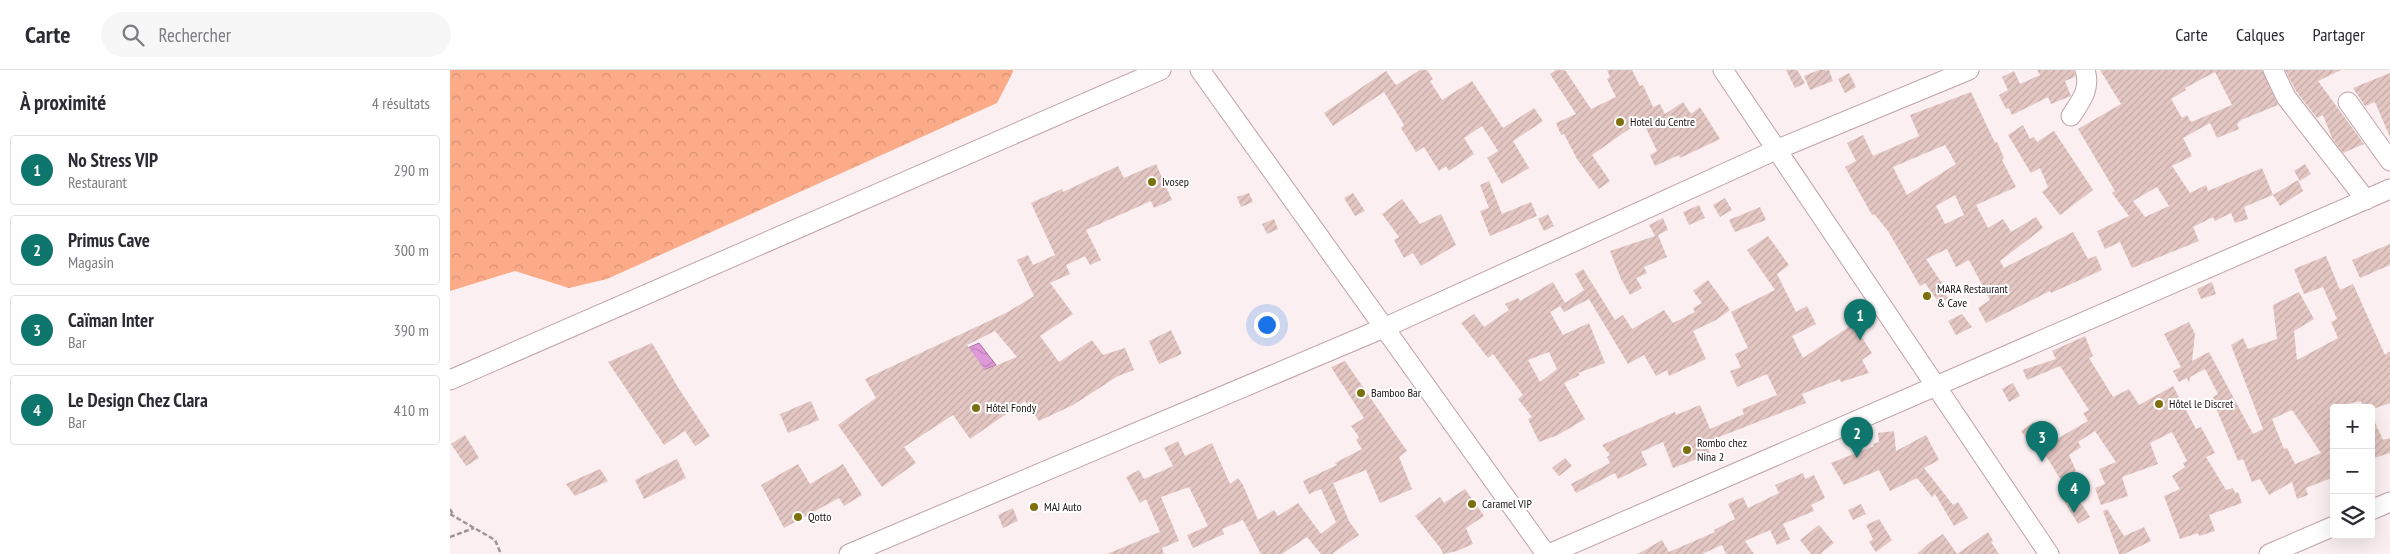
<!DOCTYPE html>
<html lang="fr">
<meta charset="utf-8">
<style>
body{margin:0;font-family:"PT Sans Narrow",sans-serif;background:#f7f7f7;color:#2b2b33}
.controls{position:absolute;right:15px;bottom:15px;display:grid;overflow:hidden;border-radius:5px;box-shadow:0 5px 20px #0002}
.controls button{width:45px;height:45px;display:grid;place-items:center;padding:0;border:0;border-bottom:1px solid #e1e1e2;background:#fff;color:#2b2b33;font:25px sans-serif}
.you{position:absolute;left:816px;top:254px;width:18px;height:18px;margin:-12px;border:4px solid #fff;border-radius:50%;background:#1a73e8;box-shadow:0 0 0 8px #1a73e833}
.badge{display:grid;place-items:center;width:32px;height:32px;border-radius:50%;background:#0f766e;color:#fff;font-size:16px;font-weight:700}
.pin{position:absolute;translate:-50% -41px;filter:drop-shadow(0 1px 2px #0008)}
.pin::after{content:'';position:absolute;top:26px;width:18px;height:15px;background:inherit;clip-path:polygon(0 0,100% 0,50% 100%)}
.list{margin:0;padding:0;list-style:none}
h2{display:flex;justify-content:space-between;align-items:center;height:65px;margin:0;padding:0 20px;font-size:21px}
h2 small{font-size:16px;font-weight:400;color:#7c7c81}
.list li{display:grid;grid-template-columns:32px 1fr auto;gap:15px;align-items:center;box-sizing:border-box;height:70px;margin:0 10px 10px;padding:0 10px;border:1px solid #e1e1e2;border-radius:5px}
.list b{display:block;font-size:19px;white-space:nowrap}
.list p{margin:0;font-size:16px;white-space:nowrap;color:#7c7c81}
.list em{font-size:16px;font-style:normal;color:#7c7c81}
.icon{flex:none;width:28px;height:28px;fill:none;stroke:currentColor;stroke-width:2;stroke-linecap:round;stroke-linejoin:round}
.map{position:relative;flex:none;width:1940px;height:484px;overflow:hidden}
header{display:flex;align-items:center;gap:30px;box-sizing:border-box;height:70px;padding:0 25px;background:#fff;border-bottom:1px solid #e1e1e2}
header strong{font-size:24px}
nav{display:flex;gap:28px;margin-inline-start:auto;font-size:18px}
.search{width:350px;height:45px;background:#f7f7f7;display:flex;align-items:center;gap:12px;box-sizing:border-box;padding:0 18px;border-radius:28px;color:#7c7c81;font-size:19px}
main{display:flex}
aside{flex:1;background:#fff}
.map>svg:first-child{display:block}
</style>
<header>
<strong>Carte</strong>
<div class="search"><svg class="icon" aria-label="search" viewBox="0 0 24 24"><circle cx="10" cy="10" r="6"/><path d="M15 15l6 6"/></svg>Rechercher</div>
<nav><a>Carte</a><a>Calques</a><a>Partager</a></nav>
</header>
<main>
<aside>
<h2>À proximité<small>4 résultats</small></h2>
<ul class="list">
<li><span class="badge">1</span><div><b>No Stress VIP</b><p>Restaurant</p></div><em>290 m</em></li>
<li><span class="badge">2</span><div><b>Primus Cave</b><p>Magasin</p></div><em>300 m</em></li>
<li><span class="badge">3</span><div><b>Caïman Inter</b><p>Bar</p></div><em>390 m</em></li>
<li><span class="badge">4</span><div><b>Le Design Chez Clara</b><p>Bar</p></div><em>410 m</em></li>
</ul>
</aside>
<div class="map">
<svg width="1940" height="484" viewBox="0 0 1940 484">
<defs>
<pattern id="forest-crowns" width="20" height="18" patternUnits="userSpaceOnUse" patternTransform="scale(1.25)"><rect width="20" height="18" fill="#fcab88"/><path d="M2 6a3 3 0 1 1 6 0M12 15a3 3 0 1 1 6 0" fill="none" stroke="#d89274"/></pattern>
<pattern id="water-waves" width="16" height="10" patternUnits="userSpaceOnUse" patternTransform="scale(1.25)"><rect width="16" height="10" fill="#df98d8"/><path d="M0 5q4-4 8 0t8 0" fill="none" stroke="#bf82b8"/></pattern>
<pattern id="building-hatch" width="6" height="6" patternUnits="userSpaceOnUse" patternTransform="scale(1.25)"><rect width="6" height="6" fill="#e4c7c3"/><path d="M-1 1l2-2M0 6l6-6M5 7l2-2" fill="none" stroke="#c3aaa7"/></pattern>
</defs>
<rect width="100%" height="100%" fill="#fbeff1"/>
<path fill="url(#forest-crowns)" d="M0,0H563V2L547,33L157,209L119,218L65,201L0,221Z"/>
<path fill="url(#water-waves)" stroke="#a5709e" d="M529,273L546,295L534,300L518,278Z"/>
<path fill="url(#building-hatch)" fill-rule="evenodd" d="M970,0H977L983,9L980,11L992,30L1022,11L1053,58L1084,38L1093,51L1063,71L1079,98L1052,114L1037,88L1048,81L1032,56L1014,68L1024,84L999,101L996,96L989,101L974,77L966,82L951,58L954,55L934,22L883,56L874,43L936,1L946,15Z
M1106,0H1115L1141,39L1166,27L1157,9L1160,7L1157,0H1182L1190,16L1193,15L1203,37L1210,34L1215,44L1233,32L1241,44L1250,37L1270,69L1230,88L1229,85L1205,96L1200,85L1207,81L1192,50L1142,85L1160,111L1149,119L1127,89L1114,64L1111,65L1106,53L1126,44L1100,4Z
M1336,0H1347L1355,13L1345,18Z
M1369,0H1379L1383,11L1360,20L1354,6Z
M1587,0H1624L1625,7L1615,11L1621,26L1601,34L1598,27L1562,45L1559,38L1556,39L1549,25L1558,20L1552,7L1564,1L1570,14L1590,5Z
M1650,0H1812L1828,35L1791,50L1787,54L1789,59L1767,68L1760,53L1733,68L1742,86L1722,96L1740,123L1756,115L1758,121L1812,98L1823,125L1794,137L1798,149L1785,153L1781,143L1765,151L1763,147L1743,157L1749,171L1682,198L1670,172L1655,179L1647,161L1679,146L1662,123L1665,121L1628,59L1671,34ZM1765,2L1782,35L1741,52L1737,45L1732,48L1721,29L1736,20L1735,18ZM1707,117L1719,136L1695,147L1683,131Z
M1835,0H1891L1868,11L1914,74L1893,83L1882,68L1873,45L1867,48L1846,21Z
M1399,3L1406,17L1395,23L1388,9Z
M1940,3V67L1925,32L1915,36L1903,18Z
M1521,22L1545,73L1547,72L1554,88L1552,90L1566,117L1526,135L1538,158L1553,149L1561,162L1586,147L1593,158L1550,191L1554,198L1623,162L1638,189L1646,186L1652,200L1601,223L1600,221L1536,253L1528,238L1540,230L1519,190L1506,197L1497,179L1476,189L1497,221L1495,223L1498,228L1489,233L1475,213L1470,216L1438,161L1424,144L1422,145L1395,97L1406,91L1397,73L1413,65L1423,86L1469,66L1460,45ZM1495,75L1506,94L1457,125L1443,97ZM1505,125L1514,145L1495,154L1486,136Z
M1573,55L1580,69L1584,67L1587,72L1604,61L1643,120L1610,145L1592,122L1598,117L1590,98L1581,103L1558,65Z
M706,94L722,130L704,138L701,131L636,160L651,190L640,195L635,186L616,195L620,204L600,213L623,244L590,266L609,292L642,270L653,285L675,278L684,300L668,306L623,335L589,351L575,331L520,369L503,345L454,377L466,393L432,417L388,355L426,328L415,309L556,243L584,226L567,190L578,185L583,195L605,185L581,133L612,119L613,122L668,96L674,108ZM545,261L567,287L535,300L517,275Z
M1855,94L1861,104L1850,111L1844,101Z
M1848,110L1853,121L1830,136L1823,125Z
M1039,111L1052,144L1081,132L1087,146L1040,166L1030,141L1039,138L1030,115Z
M799,123L803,132L791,137L787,127Z
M903,123L915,141L905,146L894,128Z
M1275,128L1282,140L1270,147L1263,135Z
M952,129L970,154L991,144L1006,175L971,196L963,183L954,188L944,170L949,167L932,144Z
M1249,135L1255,148L1239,155L1233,142Z
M1310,137L1316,150L1285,162L1279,150Z
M1098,144L1104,156L1094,161L1088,149Z
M1213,148L1218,160L1206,166L1208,165L1217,187L1194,197L1197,203L1186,208L1192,218L1180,225L1171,209L1160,181L1205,166L1199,155Z
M824,149L828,159L817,164L812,154Z
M1318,166L1339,195L1327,204L1346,242L1357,236L1366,254L1342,266L1353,288L1403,254L1422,283L1412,290L1419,303L1391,312L1390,309L1352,324L1356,333L1256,372L1260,384L1223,398L1213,372L1191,382L1197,395L1168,409L1165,403L1126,423L1121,414L1160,393L1157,387L1160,385L1152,375L1225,342L1226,345L1250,335L1260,359L1294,344L1292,339L1327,325L1317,304L1287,317L1280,301L1291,297L1285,284L1298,278L1281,242L1325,220L1297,180Z
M1940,174V195L1910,208L1902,190Z
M1876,186L1890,220L1903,214L1935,285L1940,281V333L1926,338H1914L1911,331L1884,337V407L1856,418L1858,425L1847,429L1842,412L1819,425L1810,409L1802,412L1793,389L1788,391L1762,328L1768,324L1755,299L1740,307L1739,313L1737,308L1729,312L1723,301L1731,297L1714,264L1739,252L1745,264L1742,291L1759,282L1803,364L1813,359L1781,275L1793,268L1798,279L1827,269L1823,235L1849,222L1864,249L1844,261L1847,290L1888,268L1881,252L1887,249L1873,217L1854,224L1844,199ZM1842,340L1871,383L1845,394L1837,378L1834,379L1822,349Z
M1133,199L1165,250L1173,245L1182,259L1214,240L1223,253L1245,242L1243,238L1252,233L1243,221L1258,210L1280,240L1266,250L1243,261L1256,289L1219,306L1217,300L1206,306L1194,285L1178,294L1139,229L1114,242L1110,236L1112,235L1100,242L1113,265L1139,253L1155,293L1128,303L1130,305L1114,313L1135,349L1108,365L1089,372L1078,349L1082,347L1068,329L1073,325L1043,284L1038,288L1011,253L1024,244L1034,257L1059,240L1055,234L1068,228L1070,231L1103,212L1115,233L1134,220L1125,204ZM1099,282L1107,299L1090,312L1078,290Z
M1762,212L1766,224L1751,229L1747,219Z
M1512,244L1522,257L1506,265L1498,251Z
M721,260L732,284L709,294L699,271Z
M1635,266L1643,286L1639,288L1663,327L1679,319L1689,335L1723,316L1746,359L1751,357L1765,383L1756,387L1776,420L1783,418L1785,423L1788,422L1792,433L1759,445L1765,461L1749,466L1748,463L1730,469L1714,426L1730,419L1722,406L1735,397L1733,393L1737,391L1722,362L1700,373L1708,394L1672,407L1678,426L1651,435L1645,418L1655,414L1649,399L1666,392L1645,361L1628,372L1631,377L1619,385L1626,401L1611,410L1591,378L1638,351L1633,343L1639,340L1610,296L1577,310L1573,300L1606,289L1602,281Z
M202,273L229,319L260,366L245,376L235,361L214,375L158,292Z
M895,291L957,381L949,387L962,419L930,433L916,400L883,413L899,451L909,465L882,484H871L857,467L832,484H811L793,450L772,459L774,464L743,478L737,465L758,456L739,417L711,427L729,471L712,478L714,484H657L710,462L696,429L690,433L676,407L689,400L694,409L723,396L714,378L728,371L735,386L762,373L780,414L788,408L793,415L808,450L824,440L828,446L848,433L871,464L886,452L871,419L859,424L853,411L887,395L885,393L912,379L906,370L909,367L901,356L914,348L881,297Z
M1563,313L1570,326L1559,332L1552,319Z
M361,331L369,350L338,363L330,344Z
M1921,344L1933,370L1940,368V383L1921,389Z
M1584,352L1593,364L1580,374L1571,361Z
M1444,361L1446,381L1476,365L1489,390L1474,398L1503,435L1508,432L1518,448L1504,456L1485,424L1482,427L1467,408L1440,421L1429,400L1394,415L1381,393L1424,376L1423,374L1429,372L1428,363Z
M15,365L29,388L16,396L1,374Z
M1115,388L1122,396L1109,406L1102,398Z
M227,389L236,408L194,429L185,410Z
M348,394L360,414L393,394L412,425L394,436L389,428L334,458L311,415Z
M150,399L158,411L125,426L116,414Z
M1353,403L1355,409L1364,405L1375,428L1361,435L1364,441L1333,454L1340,469L1327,475L1320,460L1295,471L1304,484H1276L1272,475L1252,484H1188L1212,470L1219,482L1265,462L1264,460L1285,449L1278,434L1293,427L1298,438L1329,423L1325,415Z
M1621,417L1640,447L1628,454L1610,424Z
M1015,419L1034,446L1016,458L1023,474L1007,481L993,484L991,479L965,446L990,427L994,433Z
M1411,434L1416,444L1403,450L1398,440Z
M563,438L568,451L553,458L548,445Z
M1657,439L1674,466L1694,457L1701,471L1674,484H1669L1653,441Z
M1429,449L1442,470L1426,482L1419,472L1423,469L1416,455Z
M1369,455L1384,473L1370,484H1361L1350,470Z
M1538,462L1543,471L1541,472L1549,484H1507Z
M1493,464L1507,484H1467L1478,474Z"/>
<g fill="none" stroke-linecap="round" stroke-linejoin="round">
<defs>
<path id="minor" d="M750,0L1096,484
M1273,0L1599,484
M1823,0L1836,27L1916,130
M1898,32L1940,91
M1621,46C1631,31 1641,19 1635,0
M0,310L711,0
M1921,440L1940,432
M399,484L936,257L1328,79L1519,0
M1099,484L1940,119
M1819,484L1884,456"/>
</defs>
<use href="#minor" stroke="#bfa2a7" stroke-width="21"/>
<path stroke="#a09496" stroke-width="2.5" stroke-dasharray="5 2.5" stroke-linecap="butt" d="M0,439L4,446
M0,444L45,470L51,484
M0,467L24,458"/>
<use href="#minor" stroke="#fff" stroke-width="19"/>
</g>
<g fill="#7e6f0d" stroke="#fff" stroke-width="2">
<circle cx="1170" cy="52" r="5"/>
<circle cx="702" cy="112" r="5"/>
<circle cx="1477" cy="226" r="5"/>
<circle cx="911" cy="323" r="5"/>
<circle cx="1709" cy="334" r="5"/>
<circle cx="526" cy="338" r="5"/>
<circle cx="1237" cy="380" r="5"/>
<circle cx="1022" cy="434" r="5"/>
<circle cx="584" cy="437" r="5"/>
<circle cx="348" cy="447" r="5"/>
</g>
<g text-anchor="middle" stroke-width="4" stroke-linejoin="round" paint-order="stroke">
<g font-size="12" fill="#1d1315" stroke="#fff" text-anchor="start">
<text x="1180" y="56">Hotel du Centre</text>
<text x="712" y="116">Ivosep</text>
<text x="1487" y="223">MARA Restaurant<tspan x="1487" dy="14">&amp; Cave</tspan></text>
<text x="921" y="327">Bamboo Bar</text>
<text x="1719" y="338">Hôtel le Discret</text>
<text x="536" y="342">Hôtel Fondy</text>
<text x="1247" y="377">Rombo chez<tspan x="1247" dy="14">Nina 2</tspan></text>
<text x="1032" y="438">Caramel VIP</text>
<text x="594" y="441">MAJ Auto</text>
<text x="358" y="451">Qotto</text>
</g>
</g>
</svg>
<div class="controls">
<button>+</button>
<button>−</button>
<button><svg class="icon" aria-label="layers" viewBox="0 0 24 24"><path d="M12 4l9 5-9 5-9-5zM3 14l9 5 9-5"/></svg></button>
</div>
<div class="you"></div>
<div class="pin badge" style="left:1410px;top:270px">1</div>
<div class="pin badge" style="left:1407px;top:388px">2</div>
<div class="pin badge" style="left:1592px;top:392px">3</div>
<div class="pin badge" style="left:1624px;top:443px">4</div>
</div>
</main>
